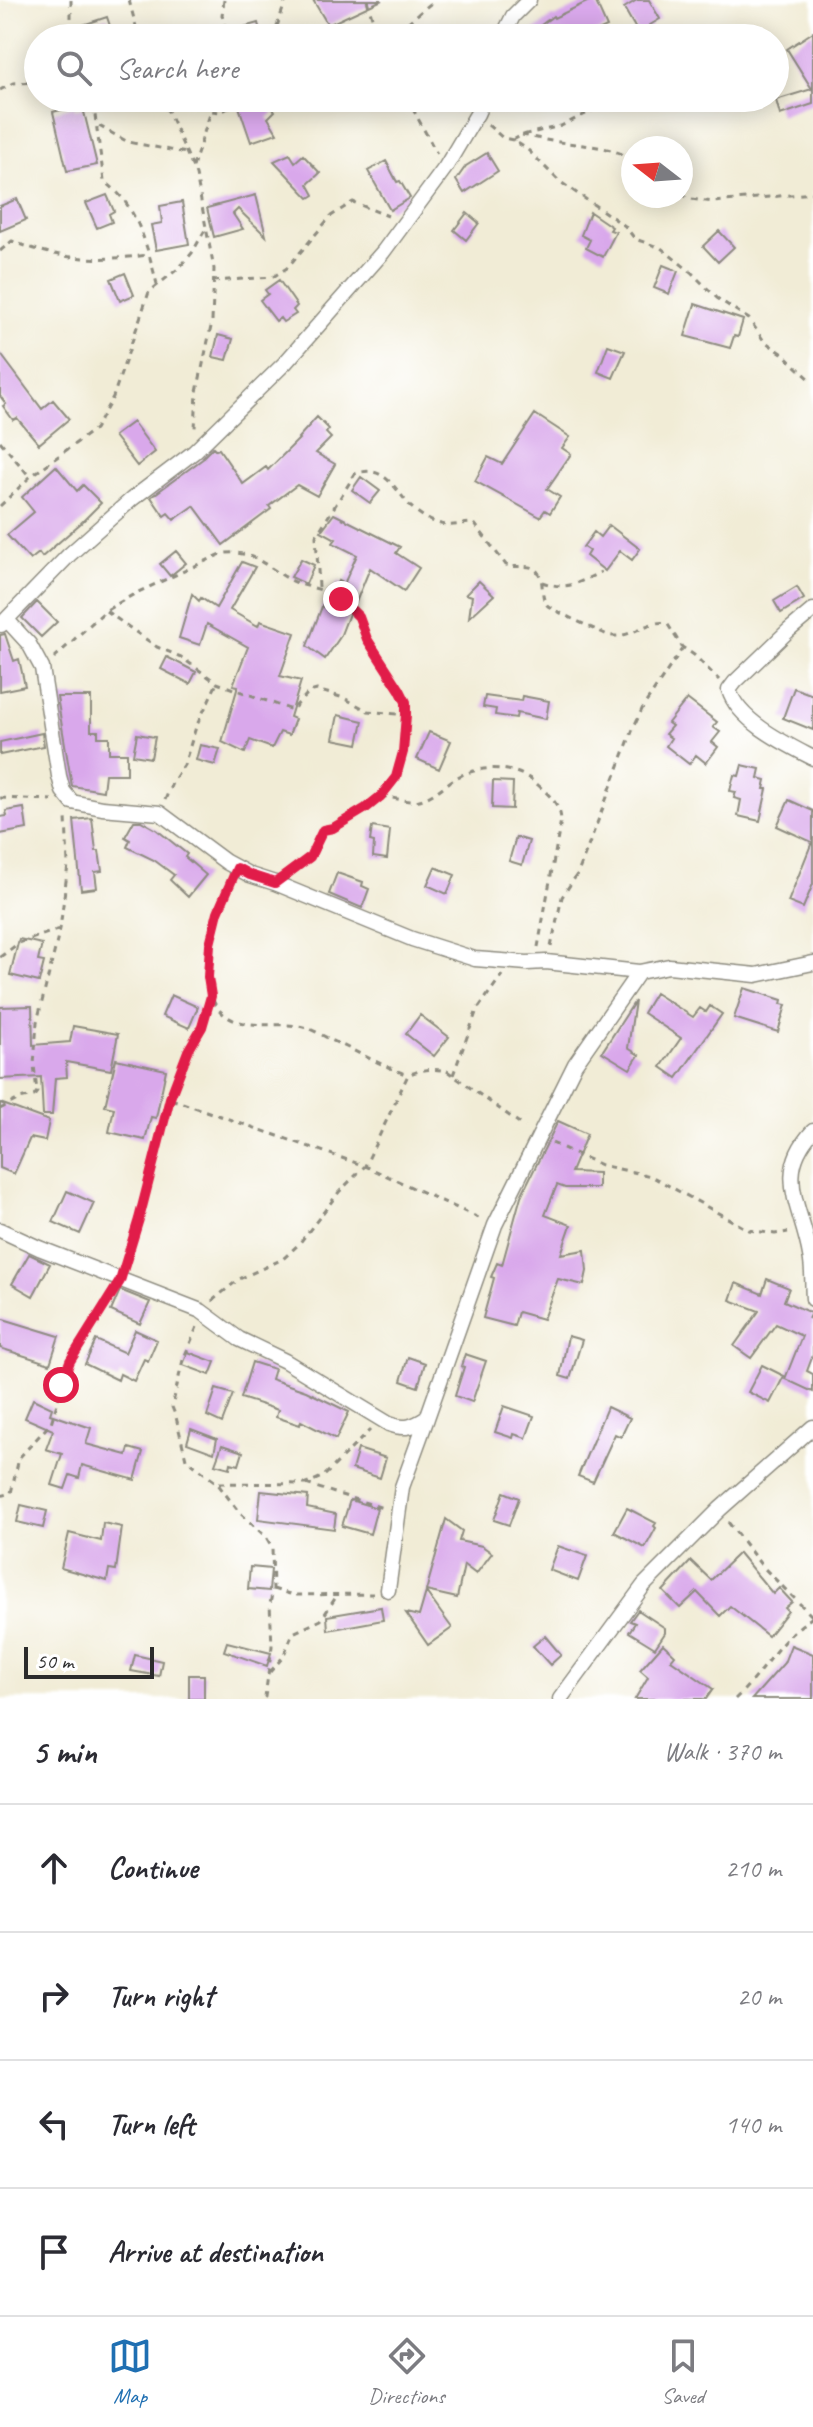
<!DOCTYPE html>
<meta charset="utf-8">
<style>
body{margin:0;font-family:Caveat,sans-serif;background:#f7f7f7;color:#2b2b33}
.compass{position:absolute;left:621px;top:136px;width:72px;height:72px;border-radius:50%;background:#fff;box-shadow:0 4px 20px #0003;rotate:287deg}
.scale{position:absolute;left:24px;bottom:20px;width:130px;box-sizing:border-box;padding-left:8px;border:4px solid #2b2b2b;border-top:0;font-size:22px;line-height:28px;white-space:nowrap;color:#2b2b2b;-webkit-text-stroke:6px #fff;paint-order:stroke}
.stop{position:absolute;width:24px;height:24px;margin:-18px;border:6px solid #e11d48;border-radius:50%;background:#fff}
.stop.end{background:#e11d48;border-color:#fff;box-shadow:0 2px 8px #0008}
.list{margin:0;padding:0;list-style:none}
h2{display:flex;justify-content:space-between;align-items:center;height:104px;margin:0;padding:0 32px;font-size:34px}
h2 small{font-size:26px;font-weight:400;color:#7c7c81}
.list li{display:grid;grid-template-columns:52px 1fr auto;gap:24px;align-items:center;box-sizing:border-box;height:128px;padding:0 32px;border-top:2px solid #e1e1e2}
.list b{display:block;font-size:30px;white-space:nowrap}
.list em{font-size:26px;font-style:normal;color:#7c7c81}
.icon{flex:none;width:44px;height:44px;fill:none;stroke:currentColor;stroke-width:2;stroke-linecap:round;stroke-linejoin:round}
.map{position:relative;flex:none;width:813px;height:1699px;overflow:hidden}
.search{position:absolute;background:#fff;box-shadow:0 4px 20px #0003;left:24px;right:24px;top:24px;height:88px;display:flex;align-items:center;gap:20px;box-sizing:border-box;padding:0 28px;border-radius:44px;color:#7c7c81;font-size:30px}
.sheet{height:616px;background:#fff}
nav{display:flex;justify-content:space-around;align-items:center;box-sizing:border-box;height:112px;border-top:2px solid #e1e1e2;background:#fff;font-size:22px;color:#7c7c81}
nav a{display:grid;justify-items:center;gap:4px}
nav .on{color:#1f6fb2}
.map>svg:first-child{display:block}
</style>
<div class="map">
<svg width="813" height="1699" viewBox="0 0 813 1699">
<rect width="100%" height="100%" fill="#fff"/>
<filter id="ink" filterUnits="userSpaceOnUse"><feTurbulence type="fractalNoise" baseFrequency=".0125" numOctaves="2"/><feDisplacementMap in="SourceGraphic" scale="16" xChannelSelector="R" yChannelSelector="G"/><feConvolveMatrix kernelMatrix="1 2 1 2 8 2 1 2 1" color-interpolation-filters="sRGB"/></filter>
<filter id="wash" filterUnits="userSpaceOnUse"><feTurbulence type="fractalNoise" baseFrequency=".006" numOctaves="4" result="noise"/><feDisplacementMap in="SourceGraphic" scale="32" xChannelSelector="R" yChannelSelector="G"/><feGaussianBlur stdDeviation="1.8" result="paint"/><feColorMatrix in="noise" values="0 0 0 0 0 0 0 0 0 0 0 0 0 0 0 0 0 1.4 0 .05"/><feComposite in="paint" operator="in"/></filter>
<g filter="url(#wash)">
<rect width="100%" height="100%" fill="#f1ecd6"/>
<g id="blocks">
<path fill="#d9a8eb" d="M313,0H382L328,25Z
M591,0H595L607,27L583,38H524L553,16L554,18Z
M637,0H649L660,19L650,25L657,38H641L624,8Z
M107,17L114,38H84L80,26Z
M258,23L262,38H220L219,34Z
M813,32V104L780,115L776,100L812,89L787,49Z
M236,98H263L275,111L268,118L277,133L251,142Z
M74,106L75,110L83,108L97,165L67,171L53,112Z
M487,153L498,171L464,193L456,180L466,166Z
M290,154L295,162L303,155L320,173L308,184L314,195L309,198L274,161Z
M386,161L397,182L400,181L410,198L390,210L368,171Z
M107,195L114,211L109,214L112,222L97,228L86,203Z
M256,195L266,236L238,209L233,214L243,229L214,237L207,208Z
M17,199L26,220L0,231V206Z
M182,202L189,244L156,250L151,225L162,223L160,206Z
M590,212L612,227L610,230L616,232L603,257L586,248L590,240L581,235Z
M467,213L479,223L466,240L454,230Z
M719,231L734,247L718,262L703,246Z
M663,265L678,271L669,294L654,288Z
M125,273L134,295L120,301L111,279Z
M279,280L297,306L293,310L296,314L283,322L280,318L276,321L260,300L268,294L265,290Z
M695,304L743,320L738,337L734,336L730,348L685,336Z
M218,335L233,339L227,360L213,357Z
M608,345L625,351L613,378L598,372Z
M0,353L42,409L53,400L69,419L39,444L17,418L13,420L3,406L6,404L0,396Z
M535,414L570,437L562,448L571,454L547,489L560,497L550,513L545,510L540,517L475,481L488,457L502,464Z
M317,417L329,429L326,433L331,438L316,453L335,464L317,496L297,485L269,506L271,509L223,545L194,506L174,520L168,513L164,516L151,497L204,458L203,457L213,447L216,450L219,449L243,484L266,467L268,470L299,439L298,438Z
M133,422L155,452L137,466L114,436Z
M56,466L77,491L83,485L101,503L81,523L42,557L39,553L30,560L7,535L34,512L22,497Z
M361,477L380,491L370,503L352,490Z
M334,514L400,547L396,553L419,568L404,591L370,568L356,602L354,601L340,637L325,659L307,646L323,604L328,606L338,581L344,584L357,555L333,543L336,539L321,531Z
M609,525L640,549L632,560L620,551L605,571L586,556L589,551L583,547L594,532L600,537Z
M176,551L186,563L170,576L160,564Z
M301,559L314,565L306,584L291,577Z
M242,562L255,567L230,610L258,626L260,621L295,633L280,676L301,681L290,717L295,719L289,735L280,732L272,748L250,740L245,753L222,742L238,686L233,685L248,647L207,624L200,645L179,638L192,594L199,601L201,598L216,608Z
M479,581L494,595L469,618L472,596L466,594Z
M797,587L804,599L781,613L774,601Z
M37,602L57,622L41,637L22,618Z
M5,634L14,661L19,659L25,686L0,691V635Z
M167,657L196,672L190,684L161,669Z
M794,688L813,695V730L783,718Z
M485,696L521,701L522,696L549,701L546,719L517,713L516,718L495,715L496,709L483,707Z
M57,697H91V731H98V737H109V753H127V774H105L103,791L72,786Z
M687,699L717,722L713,727L720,732L712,742L718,747L706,763L696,755L689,764L666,746L671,738L665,734L672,726L668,723Z
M338,715L363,721L358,744L333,739Z
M429,732L451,741L439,769L417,759Z
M42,733L44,746L0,755V742Z
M137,734L155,737L151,758L133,755Z
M200,745L220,749L215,765L196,760Z
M742,765L760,769L758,778L766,780L764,789H767L760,821L738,816L741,800L734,798L736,792L730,791L734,775L739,776Z
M493,781L513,782L512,809L492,808Z
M789,800L813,811V884L803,908L788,902L812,842L777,826Z
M24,808L27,829L0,834V817L7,816L6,811Z
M92,818L96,851H99L102,871L95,872L97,888L81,890L74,820Z
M134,821H141L157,830L187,854L185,857L206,875L188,897L170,880L174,875L154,860L127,847L130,840L125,837Z
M372,827L390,830L387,859L373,857L374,842L370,841Z
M516,837L529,841L522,865L509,861Z
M435,867L455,875L447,894L427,885Z
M337,873L363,882L362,886L369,889L362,908L329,894Z
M19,939L42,944L38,961L44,962L39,982L10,975Z
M744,988L782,1000L781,1004L786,1005L778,1032L734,1018Z
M655,993L693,1017L700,1008L706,1012L710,1006L722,1014L677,1078L661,1067L681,1038L643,1013Z
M171,995L198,1007L189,1028L162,1016Z
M635,1001L628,1048L639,1055L630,1069L602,1052Z
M32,1006L33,1045L70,1042L73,1026L118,1034L111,1070L66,1062L67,1077L55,1078L52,1115H43L41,1077L0,1079V1007Z
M420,1015L449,1037L434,1056L406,1034Z
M116,1059L166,1070L156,1118L151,1117L145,1140L109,1132L114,1108L105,1106Z
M0,1103L49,1121L45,1141L30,1138L14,1174L0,1168Z
M558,1121L587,1134L571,1172L598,1173V1188H565L557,1185L545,1215L571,1225L561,1254L585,1250L587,1271L584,1285L558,1279L543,1319L518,1312L514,1326L483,1318L494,1278L491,1277L497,1263L502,1265L521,1196Z
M67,1191L94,1203L80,1234L53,1222Z
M29,1254L50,1264L33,1296L12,1284Z
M767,1279L789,1288L784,1301L811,1313L808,1319L813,1311V1355L807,1371L813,1374V1392L785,1379L802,1336L776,1324L751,1358L734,1346L759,1311L730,1300L736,1283L762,1294Z
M120,1290L150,1302L140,1324L111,1311Z
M0,1318L59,1336L50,1364L0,1348Z
M135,1330L157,1340L148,1361L144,1359L134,1381L120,1374L118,1380L85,1364L96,1340L125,1353Z
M568,1336L582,1340L570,1379L560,1376Z
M188,1352L215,1362L210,1375L183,1365Z
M465,1354L486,1361L472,1402L455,1396L464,1367L461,1366Z
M408,1357L425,1363L418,1387L401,1381Z
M252,1362L274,1369L271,1379L306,1391L349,1412L336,1439L301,1421L300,1425L276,1417L278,1410L241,1398Z
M762,1365L784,1376L770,1403L748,1392Z
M216,1389L233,1394L222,1423L207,1416Z
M33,1399L52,1408L50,1414L91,1428L86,1444L127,1455L129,1448L143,1452L135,1480L82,1465L79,1478L70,1475L65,1489L52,1485L62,1454L46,1449L53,1430L25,1418Z
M504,1406L534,1416L526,1438L514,1434L513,1438L495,1432Z
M607,1407L630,1418L621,1437L615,1434L593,1482L578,1476Z
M191,1429L217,1439L214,1453L187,1443Z
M222,1445L243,1452L239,1465L231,1463L230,1468L215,1464Z
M358,1449L386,1458L380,1478L352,1469Z
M261,1491L308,1496L307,1508L336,1514L334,1529L258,1519Z
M504,1492L519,1498L509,1525L494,1520Z
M350,1500L377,1508L370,1534L342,1526Z
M21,1505L47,1511L43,1528L17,1522Z
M627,1508L656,1523L654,1526L656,1528L645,1548L614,1532Z
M446,1519L462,1531L459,1541L482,1546L492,1553L476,1574L464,1565L457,1598L426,1591Z
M103,1523L122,1527L116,1570L109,1569L107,1581L61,1568L69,1533L101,1541Z
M558,1546L587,1556L578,1581L549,1570Z
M739,1553L773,1594L779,1588L792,1602L785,1608L788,1611L768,1636L730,1606L720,1616L697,1592L680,1608L663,1591L691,1561L711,1580Z
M250,1567L271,1569L269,1591L248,1589Z
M426,1592L452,1628L428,1645L406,1613L419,1616Z
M381,1607L383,1620L328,1630L327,1616Z
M638,1610L665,1628V1633L655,1648L629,1632L635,1623L630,1621Z
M545,1636L561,1655L550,1665L533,1646Z
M227,1642L271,1653L267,1666L224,1651Z
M663,1644L675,1655L671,1660L713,1689L706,1699H635L648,1677L640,1670Z
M791,1645L813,1654V1699H752L784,1663Z
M135,1655L162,1661L159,1676L131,1671Z
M189,1675H204V1699H189Z"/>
</g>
</g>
<g filter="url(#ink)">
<use href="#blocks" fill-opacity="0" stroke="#8e8c80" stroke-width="2"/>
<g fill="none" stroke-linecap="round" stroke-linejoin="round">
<defs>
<path id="minor" d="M502,38L513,16L529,0
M813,610L788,631L735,682L729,690C738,721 786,744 813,758
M7,620L29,644L42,668L59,776L63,791L72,802L102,808L160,813L226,862L250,875L275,883L412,939L475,959L527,963L546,962L639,972L669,966L756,975L813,963
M1,625L69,555L132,499L194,452L285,363L383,252L445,168L477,114L484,98
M813,1131C773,1174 802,1207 810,1255C813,1269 812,1284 813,1299
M0,1230L39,1248L201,1311L239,1339L285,1361L389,1424C405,1430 413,1427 427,1418L495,1225L575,1064L639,972
M388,1590L402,1487L427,1418
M560,1699L644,1585L720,1509L813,1427"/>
</defs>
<use href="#minor" stroke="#8e8c80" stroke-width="17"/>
<path stroke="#8e8c80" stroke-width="3" stroke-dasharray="6 6" stroke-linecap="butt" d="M71,0V38
M129,0L139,38
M224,0L222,15L228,38
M367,0L378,38
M273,38L286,0
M389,38L435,0
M0,90L13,83L38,82
M80,98L91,105L95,115L104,181C137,204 147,246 157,284
M158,98L168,111L196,175L214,269L212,322L197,392L195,428
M407,98L437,154
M488,125L503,138L513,140L527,149L559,181L625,226L635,239L661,248L691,272L717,298L749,319L764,341L782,353L813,382
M99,126L128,142L186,153
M522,135C534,137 547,141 559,142C586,146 609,145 633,160
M513,140L522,135L561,126L598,108
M193,167L211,111L221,112L246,98
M681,194L691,199L713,202L813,193
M0,251L12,241C63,261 96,261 149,255
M213,281L273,277L287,268L331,216L353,202L388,216
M0,441L30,477
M0,506L30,477L95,429L113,397L149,292L179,268L192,253L205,230
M542,582C568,591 577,583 601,572
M319,587L316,536L355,474C383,463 395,489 410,506C417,513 428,520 437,523C453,528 460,523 474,523L506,565C515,569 528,563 536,570C546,580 539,595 547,605C550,609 600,632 608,635C629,641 646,619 667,623L682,647L694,655L719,680
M106,611L157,647L181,657L217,683L292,710L309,692L317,690L344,698L368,711L406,715
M54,658L105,611L136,593L221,554C248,548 265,565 287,578C305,589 326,587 343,601C361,616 358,623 368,642C378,660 403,684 406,704C407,712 406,721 405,729C404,745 403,763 396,777C385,799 347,825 323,830L310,857L291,871
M381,796C391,797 403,801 413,801C433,800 445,782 462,775C487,764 519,767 538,785C550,796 560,804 561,820L538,947
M0,798L52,800
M165,800L172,783L184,765L196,727L217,683
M230,884C216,918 185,1003 236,1021C259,1028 280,1022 303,1027C312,1029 322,1035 331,1040C356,1051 382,1066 408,1075
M551,947L562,897L578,873L633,729L643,707L682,649
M0,957L19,943L60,929
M453,1075L477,1010L502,975
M171,1099L365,1166L481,1219
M0,1109L19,1099L34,1096L37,1092L34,1065L37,1022L60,929L68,865L66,817
M552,1143L601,1165L651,1176L749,1230L775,1234L788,1232
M125,1264L170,1098L188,1051L202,1027L211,996
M212,1301L239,1279L283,1259L299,1244L339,1192L365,1166L408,1075C422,1069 432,1068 447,1071L525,1127
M197,1327L183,1360L172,1407L176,1417L186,1459L217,1483L239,1512L266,1537L272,1547L273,1589L270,1604L272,1646L265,1697L263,1699
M219,1483L306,1484L324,1476L370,1430
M306,1484L386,1509
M0,1496L11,1493L19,1458L51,1423L70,1361L112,1293
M728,1522L762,1566L813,1617
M273,1589L293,1595L373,1594
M270,1672L283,1657L293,1633L321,1620L336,1597
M735,1699C764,1672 778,1639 813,1617"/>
<use href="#minor" stroke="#fff" stroke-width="14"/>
</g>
</g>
<g fill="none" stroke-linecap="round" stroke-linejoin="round" filter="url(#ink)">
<path stroke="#e11d48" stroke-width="10" d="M61,1385L70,1361L120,1281L139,1219L170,1098L188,1051L202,1027L211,996L208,977L210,944L218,912L237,868L250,875L275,883L310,857L323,830L333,828L366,808L381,796L396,777L403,752L406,715V702L400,690L367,639L359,617L341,599"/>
</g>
</svg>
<svg class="compass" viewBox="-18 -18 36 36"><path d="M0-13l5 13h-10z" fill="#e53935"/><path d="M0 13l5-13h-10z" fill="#7c7c81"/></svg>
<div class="scale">50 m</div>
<div class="stop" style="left:61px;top:1385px"></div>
<div class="stop end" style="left:341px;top:599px"></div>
<div class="search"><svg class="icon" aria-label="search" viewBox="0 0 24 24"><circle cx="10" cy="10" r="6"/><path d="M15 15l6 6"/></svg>Search here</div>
</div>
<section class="sheet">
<h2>5 min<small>Walk · 370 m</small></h2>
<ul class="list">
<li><svg class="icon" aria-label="ahead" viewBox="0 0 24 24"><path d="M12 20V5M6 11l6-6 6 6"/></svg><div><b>Continue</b></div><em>210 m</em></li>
<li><svg class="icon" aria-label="right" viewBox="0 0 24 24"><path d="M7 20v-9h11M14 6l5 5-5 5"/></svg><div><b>Turn right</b></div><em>20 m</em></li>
<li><svg class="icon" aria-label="left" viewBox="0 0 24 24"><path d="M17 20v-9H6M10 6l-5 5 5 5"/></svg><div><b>Turn left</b></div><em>140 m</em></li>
<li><svg class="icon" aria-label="arrive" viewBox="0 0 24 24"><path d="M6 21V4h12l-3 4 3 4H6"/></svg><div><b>Arrive at destination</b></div></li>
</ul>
</section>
<nav>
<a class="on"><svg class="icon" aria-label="map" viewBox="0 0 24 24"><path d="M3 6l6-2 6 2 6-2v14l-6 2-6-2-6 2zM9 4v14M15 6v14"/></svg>Map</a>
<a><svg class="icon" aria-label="directions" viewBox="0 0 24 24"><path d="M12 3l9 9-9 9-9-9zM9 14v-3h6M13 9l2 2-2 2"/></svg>Directions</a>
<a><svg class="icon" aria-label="saved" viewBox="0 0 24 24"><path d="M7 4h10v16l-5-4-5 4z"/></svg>Saved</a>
</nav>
